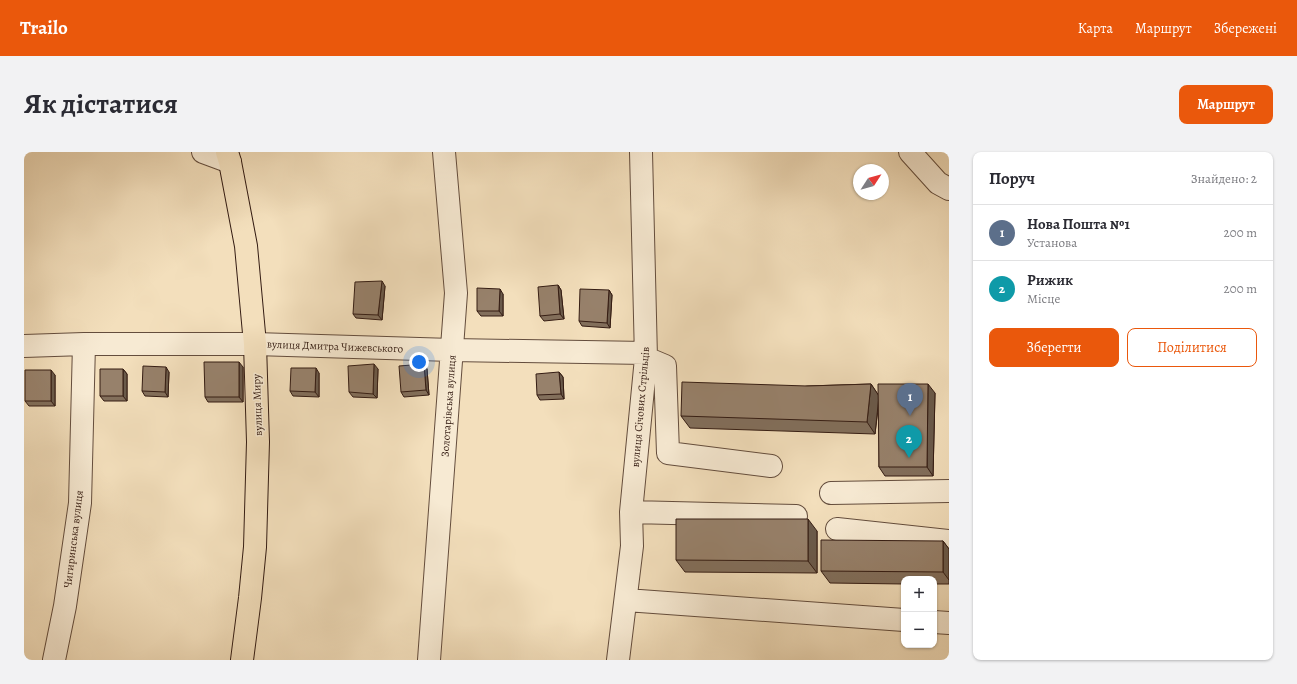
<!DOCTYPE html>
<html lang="uk">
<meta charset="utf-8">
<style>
body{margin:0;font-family:Alegreya,serif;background:#f2f2f3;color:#2b2b33}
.controls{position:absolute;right:12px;bottom:12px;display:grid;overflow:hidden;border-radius:8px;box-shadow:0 1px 3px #0004}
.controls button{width:36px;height:36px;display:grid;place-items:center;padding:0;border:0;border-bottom:1px solid #e1e1e2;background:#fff;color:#2b2b33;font:20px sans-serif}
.compass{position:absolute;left:829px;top:12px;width:36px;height:36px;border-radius:50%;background:#fff;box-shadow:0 1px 3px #0004;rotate:54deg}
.you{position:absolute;left:395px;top:210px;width:14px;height:14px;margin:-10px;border:3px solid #fff;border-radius:50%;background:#1a73e8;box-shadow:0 0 0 6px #1a73e833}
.badge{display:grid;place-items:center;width:26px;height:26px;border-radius:50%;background:#ea580c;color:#fff;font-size:13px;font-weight:700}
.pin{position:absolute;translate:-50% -33px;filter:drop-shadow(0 1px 2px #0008)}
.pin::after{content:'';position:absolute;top:21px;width:14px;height:12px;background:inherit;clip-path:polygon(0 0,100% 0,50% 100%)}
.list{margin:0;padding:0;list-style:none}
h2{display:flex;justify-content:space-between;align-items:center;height:52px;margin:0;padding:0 16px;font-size:17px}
h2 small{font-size:13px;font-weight:400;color:#7c7c81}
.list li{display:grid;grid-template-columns:26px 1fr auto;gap:12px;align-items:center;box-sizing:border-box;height:56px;padding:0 16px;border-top:1px solid #e1e1e2}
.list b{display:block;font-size:15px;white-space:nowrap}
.list p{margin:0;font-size:13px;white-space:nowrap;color:#7c7c81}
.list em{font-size:13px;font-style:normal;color:#7c7c81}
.actions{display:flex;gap:8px;padding:12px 16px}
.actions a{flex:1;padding:9px 0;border:1px solid #ea580c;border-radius:8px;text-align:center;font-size:14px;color:#ea580c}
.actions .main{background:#ea580c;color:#fff}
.map{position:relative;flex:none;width:925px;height:508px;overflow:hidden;border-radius:8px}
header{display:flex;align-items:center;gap:24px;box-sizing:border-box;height:56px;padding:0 20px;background:#ea580c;color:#fff}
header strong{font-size:19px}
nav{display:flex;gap:22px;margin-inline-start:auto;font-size:14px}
.intro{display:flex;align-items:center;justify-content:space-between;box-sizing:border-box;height:96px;padding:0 24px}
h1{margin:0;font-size:28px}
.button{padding:10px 18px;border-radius:8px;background:#ea580c;color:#fff;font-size:14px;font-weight:700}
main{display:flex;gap:24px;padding:0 24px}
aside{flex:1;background:#fff;border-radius:8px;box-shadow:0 1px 3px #0004}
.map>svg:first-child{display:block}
</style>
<header>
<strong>Trailo</strong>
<nav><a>Карта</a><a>Маршрут</a><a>Збережені</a></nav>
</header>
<div class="intro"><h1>Як дістатися</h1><a class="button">Маршрут</a></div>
<main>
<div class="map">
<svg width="925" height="508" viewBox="0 0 925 508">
<rect width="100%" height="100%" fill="#f3dfbc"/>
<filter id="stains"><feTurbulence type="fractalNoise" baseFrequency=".005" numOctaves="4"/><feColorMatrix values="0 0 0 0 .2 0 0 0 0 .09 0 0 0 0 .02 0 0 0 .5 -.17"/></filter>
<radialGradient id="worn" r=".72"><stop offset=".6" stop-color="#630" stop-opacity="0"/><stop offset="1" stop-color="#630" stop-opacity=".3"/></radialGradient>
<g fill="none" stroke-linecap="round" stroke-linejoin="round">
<defs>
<path id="minor" d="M179,0L206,10
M886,0L914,31L925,37
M0,194L60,192H231L428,198L622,201
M622,206L641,214L644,301L747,314
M807,341L925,339
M607,360L772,364
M813,377L925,389
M602,448L880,468
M910,470L925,471
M30,508L41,454L56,351L60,192
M405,508L432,141L420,0
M594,508L608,394L607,360L622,206L617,0"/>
<path id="major" d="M203,0L206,10L222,94L231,192L234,290L231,395L226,446L218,508"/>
</defs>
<use href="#minor" stroke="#644d3d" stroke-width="24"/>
<use href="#major" stroke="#341c13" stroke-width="24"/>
<use href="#minor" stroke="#f7ead3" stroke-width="22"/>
<use href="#major" stroke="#f3dfbc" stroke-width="22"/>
</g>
<path fill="#826f5c" stroke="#341c13" d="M534,133L537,138L540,167L520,169L516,164Z
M361,134L358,168L332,166L329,162Z
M585,138L588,143L586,176L558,174L555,169Z
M479,142V164H457L453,159Z
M400,212L403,217L405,243L380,245L377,240Z
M219,215V250H184L181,245Z
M99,217L103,222V249H80L76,244Z
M354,217L353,246L329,245L325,240Z
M145,220L144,245L121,244L118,239Z
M535,220L539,225L540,247L516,248L513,243Z
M295,221V245L269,244L266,239Z
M31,223V254H5L1,249Z
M847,232L855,244L911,241L909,324H861L855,315V249L851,282L666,276L657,264L783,234Z
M793,379V421L661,420L652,408Z
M919,389L925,397V432H910V427H880V432L806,431L797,419Z"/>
<path fill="#6a5a4b" stroke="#341c13" d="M358,129L361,134L358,168L354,163Z
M534,133L537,138L540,167L536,162Z
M476,137L479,142V164L475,159Z
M585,138L588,143L586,176L583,171Z
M215,210L219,215V250L215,245Z
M350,212L354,217L353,246L349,242Z
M400,212L403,217L405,243L402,238Z
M142,215L145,220L144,245L141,240Z
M292,216L295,221V245L291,240Z
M99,217L103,222V249L99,244Z
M27,218L31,223V254L27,249Z
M535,220L539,225L540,247L537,242Z
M847,232L855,244L851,282L843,270Z
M904,232L911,241L909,324L903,315Z
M784,367L793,379V421L784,409Z
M919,389L925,397V428L919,420Z"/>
<path fill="#97816b" stroke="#341c13" d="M358,129L354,163L329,162L331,130Z
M534,133L536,162L516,164L514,135Z
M453,136L476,137L475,159H453Z
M556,137L585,138L583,171L555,169Z
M180,210H215V245H181Z
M350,212L349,242L325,240L324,214Z
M400,212L402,238L377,240L375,214Z
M119,214L142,215L141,240L118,239Z
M267,216H292L291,240L266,239Z
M76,217H99V244H76Z
M1,218H27V249H1Z
M535,220L537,242L513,243L512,222Z
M658,230L783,234L847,232L843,270L657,264Z
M854,232H904L903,315H855Z
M652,367H784V409L652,408Z
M797,388L919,389V420L797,419Z"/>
<g text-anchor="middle" stroke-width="3" stroke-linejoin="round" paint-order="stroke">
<g font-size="11" fill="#341c13" stroke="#f7ead3">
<text transform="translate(311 194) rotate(2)" y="4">вулиця Дмитра Чижевського</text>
<text transform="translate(233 253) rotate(-92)" y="4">вулиця Миру</text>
<text transform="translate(424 254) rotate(-86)" y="4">Золотарівська вулиця</text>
<text transform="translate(616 255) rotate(-85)" y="4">вулиця Січових Стрільців</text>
<text transform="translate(49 387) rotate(-83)" y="4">Чигиринська вулиця</text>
</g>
</g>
<rect width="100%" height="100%" filter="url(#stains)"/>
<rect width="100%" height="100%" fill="url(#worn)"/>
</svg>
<div class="controls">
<button>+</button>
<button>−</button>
</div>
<svg class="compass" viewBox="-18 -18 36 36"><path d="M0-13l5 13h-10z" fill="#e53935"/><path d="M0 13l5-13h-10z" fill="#7c7c81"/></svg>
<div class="you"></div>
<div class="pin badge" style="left:886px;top:264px;background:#5c6f8a">1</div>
<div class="pin badge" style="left:885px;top:306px;background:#0f9aa8">2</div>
</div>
<aside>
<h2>Поруч<small>Знайдено: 2</small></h2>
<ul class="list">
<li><span class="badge" style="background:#5c6f8a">1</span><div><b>Нова Пошта №1</b><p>Установа</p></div><em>200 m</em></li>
<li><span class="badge" style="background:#0f9aa8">2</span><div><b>Рижик</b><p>Місце</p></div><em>200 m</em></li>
</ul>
<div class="actions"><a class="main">Зберегти</a><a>Поділитися</a></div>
</aside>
</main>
